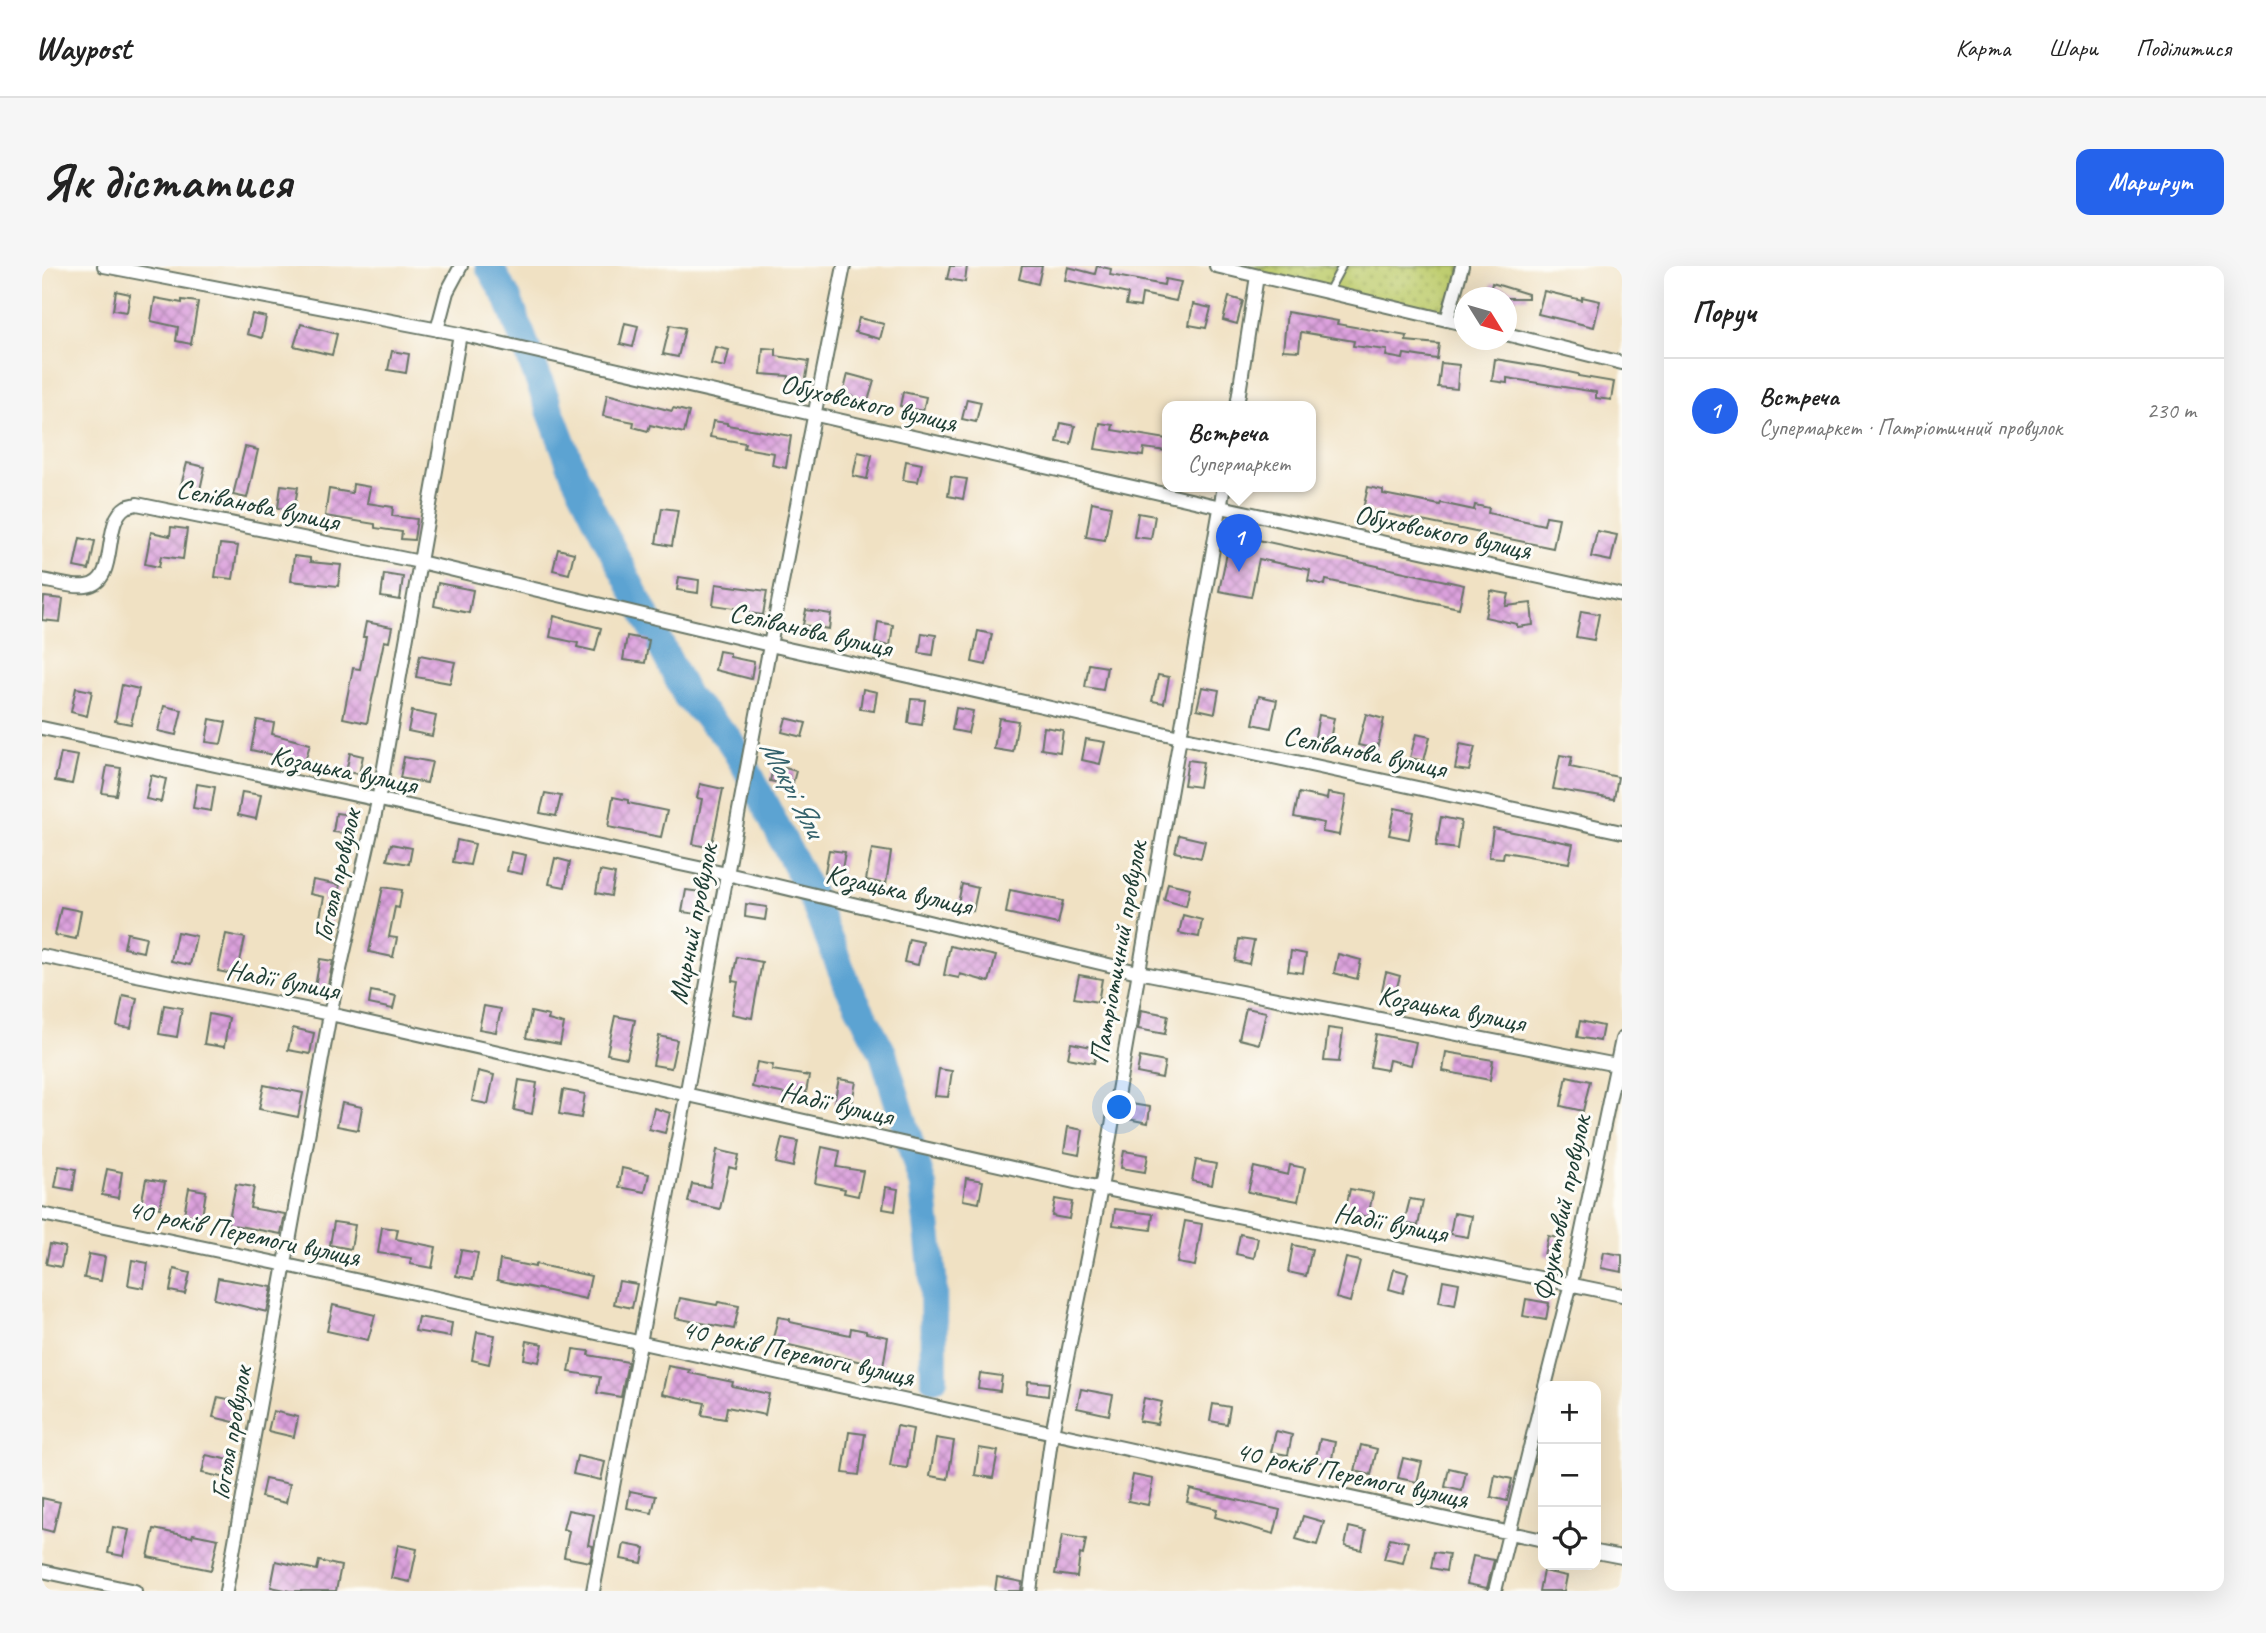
<!DOCTYPE html>
<html lang="uk">
<meta charset="utf-8">
<style>
body{margin:0;font-family:Caveat,sans-serif;background:#f6f6f6;color:#222}
.controls{position:absolute;right:21px;bottom:21px;display:grid;overflow:hidden;border-radius:14px;box-shadow:0 7px 28px #0002}
.controls button{width:63px;height:63px;display:grid;place-items:center;padding:0;border:0;border-bottom:2px solid #e0e0e0;background:#fff;color:#222;font:35px sans-serif}
.compass{position:absolute;left:1412px;top:21px;width:63px;height:63px;border-radius:50%;background:#fff;box-shadow:0 7px 28px #0002;rotate:127deg}
.you{position:absolute;left:1078px;top:842px;width:24px;height:24px;margin:-18px;border:5px solid #fff;border-radius:50%;background:#1a73e8;box-shadow:0 0 0 10px #1a73e833}
.badge{display:grid;place-items:center;width:46px;height:46px;border-radius:50%;background:#2563eb;color:#fff;font-size:23px;font-weight:700}
.pin{position:absolute;translate:-50% -58px;filter:drop-shadow(0 2px 4px #0008)}
.pin::after{content:'';position:absolute;top:37px;width:24px;height:21px;background:inherit;clip-path:polygon(0 0,100% 0,50% 100%)}
.popup{position:absolute;left:1120px;top:135px;width:154px;height:91px;box-sizing:border-box;display:grid;place-content:center;border-radius:14px;background:#fff;filter:drop-shadow(0 2px 5px #0005);font-size:23px;white-space:nowrap;color:#767676}
.popup b{font-size:26px;color:#222}
.popup::after{content:'';position:absolute;left:50%;top:100%;margin-left:-14px;border:14px solid transparent;border-top-color:#fff}
.list{margin:0;padding:0;list-style:none}
h2{display:flex;justify-content:space-between;align-items:center;height:91px;margin:0;padding:0 28px;font-size:30px}
h2 small{font-size:23px;font-weight:400;color:#767676}
.list li{display:grid;grid-template-columns:46px 1fr auto;gap:21px;align-items:center;box-sizing:border-box;height:105px;padding:0 28px;border-top:2px solid #e0e0e0}
.list b{display:block;font-size:26px;white-space:nowrap}
.list p{margin:0;font-size:23px;white-space:nowrap;color:#767676}
.list em{font-size:23px;font-style:normal;color:#767676}
.icon{flex:none;width:38px;height:38px;fill:none;stroke:currentColor;stroke-width:2;stroke-linecap:round;stroke-linejoin:round}
.map{position:relative;flex:none;width:1580px;height:1325px;overflow:hidden;border-radius:14px}
header{display:flex;align-items:center;gap:42px;box-sizing:border-box;height:98px;padding:0 35px;background:#fff;border-bottom:2px solid #e0e0e0}
header strong{font-size:33px}
nav{display:flex;gap:38px;margin-inline-start:auto;font-size:24px}
.intro{display:flex;align-items:center;justify-content:space-between;box-sizing:border-box;height:168px;padding:0 42px}
h1{margin:0;font-size:49px}
.button{padding:18px 32px;border-radius:14px;background:#2563eb;color:#fff;font-size:24px;font-weight:700}
main{display:flex;gap:42px;padding:0 42px}
aside{flex:1;background:#fff;border-radius:14px;box-shadow:0 7px 28px #0002}
.map>svg:first-child{display:block}
</style>
<header>
<strong>Waypost</strong>
<nav><a>Карта</a><a>Шари</a><a>Поділитися</a></nav>
</header>
<div class="intro"><h1>Як дістатися</h1><a class="button">Маршрут</a></div>
<main>
<div class="map">
<svg width="1580" height="1325" viewBox="0 0 1580 1325">
<defs>
<pattern id="grass-dots" width="8" height="8" patternUnits="userSpaceOnUse" patternTransform="scale(1.75)"><rect width="8" height="8" fill="#bfcd6f"/><path d="M2 2h.1M6 6h.1" fill="none" stroke="#9ba85c" stroke-width="1.8" stroke-linecap="round"/></pattern>
<pattern id="building-cross-hatch" width="8" height="8" patternUnits="userSpaceOnUse" patternTransform="scale(1.75)"><rect width="8" height="8" fill="#dca1dd"/><path d="M0 0l8 8M0 8l8-8" fill="none" stroke="#b284b4"/></pattern>
</defs>
<rect width="100%" height="100%" fill="#fdfcf7"/>
<filter id="ink" filterUnits="userSpaceOnUse"><feTurbulence type="fractalNoise" baseFrequency=".0143" numOctaves="2"/><feDisplacementMap in="SourceGraphic" scale="14" xChannelSelector="R" yChannelSelector="G"/><feConvolveMatrix kernelMatrix="1 2 1 2 8 2 1 2 1" color-interpolation-filters="sRGB"/></filter>
<filter id="wash" filterUnits="userSpaceOnUse"><feTurbulence type="fractalNoise" baseFrequency=".00686" numOctaves="4" result="noise"/><feDisplacementMap in="SourceGraphic" scale="28" xChannelSelector="R" yChannelSelector="G"/><feGaussianBlur stdDeviation="1.57" result="paint"/><feColorMatrix in="noise" values="0 0 0 0 0 0 0 0 0 0 0 0 0 0 0 0 0 1.4 0 .05"/><feComposite in="paint" operator="in"/></filter>
<g filter="url(#wash)">
<rect width="100%" height="100%" fill="#f0e1c3"/>
<path fill="url(#grass-dots)" stroke="#6f8552" stroke-width="2" d="M1174,0H1420L1405,54Z"/>
<g fill="none" stroke-linecap="round" stroke-linejoin="round">
<path stroke="#5ca3d2" stroke-width="28" d="M447,0L466,33L533,210L645,431L686,472L704,502L768,627L806,720L841,787L881,920L891,1011L892,1112"/>
</g>
<g id="blocks">
<path fill="url(#building-cross-hatch)" d="M908,0H925L923,16L905,13Z
M980,0H1000L996,18L977,13Z
M1055,0L1069,3L1068,9L1122,19L1123,13L1139,16L1134,35L1100,28L1098,41L1084,39L1086,28L1023,14L1026,1L1053,8Z
M1450,17L1486,28V32H1446Z
M74,25L88,28L85,46L71,44Z
M1502,25L1540,34V31L1558,35L1552,61L1496,48Z
M1187,31L1201,35L1195,58L1181,54Z
M113,32L140,37V34L156,36L149,78L134,75L136,61L109,55Z
M1151,38L1169,42L1164,62L1147,59Z
M1245,46L1296,55L1295,58L1365,70L1364,75L1397,78L1395,93L1362,88L1361,93L1344,90L1345,84L1311,80L1312,75L1259,66L1257,85L1241,84Z
M210,48L224,51L220,72L205,68Z
M817,52L842,58L838,73L813,66Z
M583,57L596,60L591,81L578,78Z
M259,58L295,68L290,89L252,80Z
M628,59L643,62L636,91L621,88Z
M673,81L687,84L683,101L669,98Z
M721,82L734,83V90L767,95L763,118L746,116L747,110L719,108Z
M350,85L367,88L364,107L346,104Z
M1453,93L1502,101L1536,108V110L1572,116L1569,134L1554,132V126L1465,112V117L1450,115Z
M1399,97L1417,99L1415,123L1396,121Z
M806,108L832,115L826,135L801,128Z
M861,126L884,131L881,145L858,140Z
M565,128L630,145L631,142L647,146L642,167L608,159L606,165L591,161L592,156L561,150Z
M925,133L939,136L934,156L920,153Z
M671,155L685,157V159L749,170L744,202L730,199L732,187L702,182L703,177L668,171Z
M1019,157L1033,160L1029,178L1015,176Z
M1058,157L1071,159L1070,164L1125,173V185L1102,182L1101,190L1053,183Z
M203,181L216,184L205,232L191,229Z
M816,186L830,189L825,213L811,210Z
M864,195L880,198L876,216L861,214Z
M145,197L163,201L158,224L139,219Z
M909,211L925,213L921,233L906,230Z
M311,218L328,221L325,237L351,241L350,250L375,253L372,274L359,273L360,266L333,262V258L283,250L287,223L310,227Z
M239,219L256,221L252,244L236,242Z
M1326,221L1341,224V228L1398,239L1399,237L1432,244L1433,239L1447,242L1446,247L1502,259L1504,250L1517,252L1511,282L1321,243Z
M1050,236L1069,240L1063,274L1044,271Z
M620,242L636,244L630,280L614,277Z
M1096,247L1113,250L1109,273L1092,271Z
M129,261L145,263L141,293L119,290L117,301L103,298L109,266L128,270Z
M1555,265L1575,269L1569,295L1549,291Z
M1189,268L1422,319L1417,342L1284,314L1283,319L1266,315L1268,304L1217,293L1209,331L1177,325Z
M38,272L53,275L47,304L32,301Z
M178,278L196,280L191,313L173,311Z
M516,283L532,287L527,308L511,304Z
M252,290L268,292V296L299,299L296,320L249,315Z
M342,308L361,311L358,334L339,331Z
M637,311L657,314L656,327L635,324Z
M396,317L431,324L427,347L392,340Z
M674,318L725,325L721,349L707,347V344L671,339Z
M1449,325L1467,328L1464,340L1489,337L1491,359L1475,361V358L1443,351Z
M2,331L21,333L18,356L0,354Z
M764,344L789,348L787,363L761,359Z
M1539,345L1557,348L1552,374L1534,371Z
M512,350L559,362L553,385L535,381L536,377L508,371Z
M324,356L350,361L347,376L342,375L325,457L301,452L311,402L318,403L324,371H321Z
M836,356L851,359L848,380L833,377Z
M936,365L950,368L944,399L930,396Z
M880,367L894,369L891,389L877,387Z
M585,370L607,374L603,397L581,394Z
M677,385L688,387V391L712,396L709,413L673,404Z
M378,389L413,396L408,417L374,411Z
M1047,398L1065,401L1061,424L1043,421Z
M1116,409L1127,411L1122,437L1110,435Z
M80,419L97,423L89,458L73,455Z
M1160,421L1177,424L1173,447L1155,443Z
M34,422L50,425L45,450L29,446Z
M821,423L835,426L832,445L818,443Z
M1217,430L1235,434L1229,462L1211,458Z
M869,433L883,434L880,459L866,457Z
M122,440L140,444L134,469L116,465Z
M914,442L931,445L926,467L910,464Z
M370,445L394,450L390,470L366,465Z
M1324,448L1342,453L1335,483L1316,479Z
M1277,449L1292,452L1288,474L1273,471Z
M744,452L764,457L760,471L740,466Z
M957,452L976,455L971,486L952,483Z
M168,453L184,456L179,478L164,476Z
M215,454L232,457L230,468L268,478L263,496L209,484Z
M1002,461L1021,464L1018,486L999,483Z
M1374,468L1388,471L1382,495L1368,492Z
M1044,473L1063,476L1058,498L1040,494Z
M1418,478L1433,481L1427,505L1413,503Z
M19,487L36,490L30,518L13,515Z
M308,487L321,490L317,508L304,506Z
M1518,489L1530,491L1528,501L1576,511L1572,533L1511,523Z
M362,491L390,496L385,517L358,512Z
M1146,494L1161,496L1157,521L1142,519Z
M732,499L754,505L750,520L728,515Z
M65,500L79,502L74,529L60,527Z
M109,509L124,513L119,536L104,533Z
M155,518L173,521L169,545L151,542Z
M658,518L681,523L669,582L651,578L660,533L655,532Z
M200,526L219,529L214,553L196,549Z
M503,527L519,530L514,550L498,547Z
M1257,527L1285,533L1286,527L1304,530L1297,569L1280,566L1282,557L1252,551Z
M571,531L586,534V537L625,545L619,571L566,561Z
M1353,542L1372,546L1367,573L1347,569Z
M294,547L309,549L307,568L291,566Z
M1399,551L1419,555L1415,583L1394,580Z
M1451,562L1531,578L1527,597L1462,586L1461,592L1447,591Z
M1137,569L1163,575L1159,592L1133,586Z
M415,574L433,578L428,599L411,596Z
M349,578L370,582L367,598L345,594Z
M830,583L849,586L844,618L824,614Z
M787,584L803,586L799,609L783,606Z
M469,586L484,589L480,608L465,605Z
M513,592L528,596L523,621L507,618Z
M558,605L573,608L569,630L554,627Z
M271,614L298,619L289,658L277,656L282,631L268,628Z
M1126,617L1148,622L1144,640L1122,634Z
M920,618L936,622L931,645L915,642Z
M341,621L360,624L357,642L353,641L347,671L355,672L351,691L327,686Z
M644,624L659,626L655,648L640,646Z
M968,624L1021,635L1016,658L964,647Z
M704,638L725,641L723,654L703,651Z
M19,641L39,645L34,673L13,669Z
M1141,649L1160,654L1157,671L1137,667Z
M135,666L154,670L148,699L129,695Z
M85,667L104,671L101,686L82,682Z
M184,668L203,672L195,709L176,705Z
M867,673L881,676L876,699L862,696Z
M1197,673L1212,675L1207,698L1193,695Z
M908,680L954,690L947,716L918,708L917,712L902,709Z
M1249,685L1264,688L1261,707L1246,705Z
M1296,688L1319,694L1315,713L1292,707Z
M695,691L720,696L710,752L690,748L696,716L690,715Z
M278,693L291,695L284,728L272,726Z
M1344,706L1358,710L1353,728L1340,724Z
M1037,709L1060,713L1056,736L1032,732Z
M329,725L354,730L351,743L327,738Z
M81,729L95,732L89,762L75,760Z
M122,739L140,742L135,771L117,768Z
M442,740L459,743L454,766L437,763Z
M1204,742L1224,746L1217,778L1197,773Z
M1099,744L1126,749L1123,768L1096,763Z
M489,746L507,750L506,754L522,758L518,778L484,772Z
M167,748L187,752L182,781L162,778Z
M573,750L593,754L585,792L565,788Z
M1538,755L1561,760L1558,775L1535,771Z
M251,762L272,767L268,788L246,784Z
M1286,762L1301,764L1297,796L1282,795Z
M1334,768L1374,776L1369,799L1347,794L1345,804L1328,801Z
M617,770L635,774L629,802L611,799Z
M1029,777L1055,782L1052,797L1026,792Z
M1404,786L1451,794L1448,814L1401,805Z
M1098,791L1123,796L1120,812L1095,807Z
M715,796L731,799L730,804L767,810L763,832L710,821Z
M897,803L910,805L906,831L893,830Z
M436,805L452,809L446,838L430,835Z
M1525,810L1548,815L1541,845L1519,840Z
M797,813L814,816L809,840L792,837Z
M477,814L495,817L490,848L472,844Z
M222,819L261,827L256,851L217,843Z
M521,824L543,828L539,852L517,848Z
M300,837L320,841L316,864L295,860Z
M1089,838L1108,841L1106,857L1086,853Z
M612,842L628,847L623,867L607,863Z
M1026,861L1041,864L1037,889L1022,886Z
M740,872L756,875L751,901L734,897Z
M780,881L798,885L795,901L821,905L816,930L802,927L803,923L773,917Z
M675,884L697,889L694,903L687,901L678,943L646,936L650,918L668,921Z
M1082,885L1106,889L1103,906L1079,902Z
M1154,894L1174,898L1170,919L1150,915Z
M1248,899L1263,902L1256,935L1206,926L1212,901L1246,909Z
M17,900L34,903L31,924L13,921Z
M580,902L607,908L603,926L577,921Z
M65,903L80,906L76,932L60,929Z
M924,912L941,915L937,937L921,934Z
M104,913L123,916L118,942L99,939Z
M194,918L212,921L208,942L243,948L239,968L186,958Z
M844,921L856,923L853,945L841,943Z
M147,922L164,925L160,951L142,948Z
M1308,923L1331,927L1326,951L1303,946Z
M1013,933L1030,936L1027,953L1010,950Z
M1368,933L1381,935L1376,960L1362,957Z
M1073,943L1111,948L1109,964L1071,959Z
M1412,947L1430,950L1426,971L1408,968Z
M1143,955L1160,958L1153,1000L1135,997Z
M292,956L313,959L309,983L288,979Z
M340,961L356,963L354,973L394,981L390,1002L368,998L369,992L336,987Z
M1198,968L1216,972L1212,992L1194,988Z
M1506,970L1521,973L1516,993L1502,989Z
M8,978L23,981L19,1001L4,998Z
M1251,979L1270,983L1264,1010L1246,1006Z
M419,984L436,987L431,1013L414,1010Z
M1562,986L1580,989V1006L1559,1002Z
M47,988L63,991L59,1015L42,1012Z
M1304,992L1318,995L1308,1036L1294,1032Z
M90,994L106,997L102,1022L86,1019Z
M458,994L493,1001V998L549,1010L544,1033L455,1014Z
M132,1003L148,1007L143,1028L128,1025Z
M1352,1003L1366,1007L1361,1027L1347,1023Z
M176,1012L230,1021L225,1046L172,1033Z
M1401,1014L1417,1017L1413,1039L1397,1036Z
M577,1015L595,1018L590,1042L572,1038Z
M638,1032L675,1039L676,1036L697,1040L692,1063L633,1052Z
M1484,1033L1507,1037L1504,1054L1481,1050Z
M291,1039L333,1049L326,1074L285,1065Z
M376,1051L410,1057L408,1071L373,1065Z
M736,1051L748,1053V1056L808,1069L809,1062L824,1065V1067L846,1071L841,1101L743,1078L730,1077Z
M435,1066L453,1069L447,1098L430,1094Z
M485,1075L501,1078L497,1096L482,1093Z
M531,1083L547,1085L546,1089L586,1096L579,1131L555,1127L558,1111L527,1106Z
M626,1100L648,1104L647,1107L691,1116L690,1120L727,1128L723,1149L685,1141L683,1153L660,1149L663,1137L620,1128Z
M938,1107L960,1110L958,1125L936,1122Z
M986,1115L1007,1117L1006,1130L985,1127Z
M1039,1123L1071,1129L1067,1149L1035,1142Z
M176,1131L201,1136L196,1157L171,1151Z
M1102,1132L1120,1136L1115,1158L1097,1155Z
M1171,1138L1188,1141L1185,1158L1168,1155Z
M231,1145L256,1151L252,1171L226,1165Z
M855,1160L871,1163L865,1202L848,1200Z
M1234,1165L1250,1169L1246,1189L1229,1186Z
M807,1166L823,1168L817,1209L801,1207Z
M894,1172L912,1175L906,1213L888,1210Z
M1278,1173L1293,1176L1289,1198L1273,1195Z
M1319,1179L1335,1183L1329,1209L1313,1205Z
M937,1182L956,1185L951,1212L933,1209Z
M164,1189L188,1194L184,1212L160,1207Z
M535,1190L563,1196L559,1214L531,1208Z
M1361,1192L1380,1196L1375,1216L1356,1212Z
M1407,1202L1424,1206L1420,1225L1403,1221Z
M1091,1209L1111,1213L1106,1239L1086,1235Z
M1453,1209L1470,1213L1465,1235L1449,1231Z
M223,1213L248,1218L244,1237L219,1231Z
M1148,1223L1238,1244L1232,1268L1173,1251L1175,1243L1145,1236Z
M588,1225L614,1230L610,1247L585,1242Z
M0,1232L18,1236L11,1266L0,1263Z
M526,1244L552,1249L546,1279L551,1280L548,1296L522,1291L527,1265L521,1263Z
M1261,1250L1282,1256L1275,1279L1254,1273Z
M71,1261L87,1264L81,1290L66,1287Z
M1307,1261L1324,1265L1320,1284L1303,1280Z
M112,1263L150,1271L151,1268L176,1273L169,1304L106,1291Z
M1020,1269L1044,1273L1041,1289L1038,1288L1035,1311L1013,1308Z
M1348,1272L1366,1276L1361,1297L1342,1293Z
M582,1278L603,1282L600,1297L579,1293Z
M356,1279L375,1283L368,1316L349,1312Z
M1392,1286L1407,1288L1404,1305L1389,1302Z
M1431,1290L1452,1294L1445,1322L1425,1318Z
M234,1295L275,1304L277,1295L299,1300L294,1325H248L229,1321Z
M1501,1305L1525,1310L1522,1325H1497Z
M955,1311L980,1316L979,1325H953Z"/>
</g>
</g>
<g filter="url(#ink)">
<use href="#blocks" fill-opacity="0" stroke="#687666" stroke-width="2"/>
<g fill="none" stroke-linecap="round" stroke-linejoin="round">
<defs>
<path id="service" d="M1286,26L1300,0"/>
<path id="minor" d="M62,0L418,68L1179,241L1580,329
M1174,0L1422,58
M1405,54L1420,0
M395,64L405,26L419,0
M1464,68L1580,97
M1195,140L1215,10
M0,314C13,316 31,322 44,320C78,316 59,256 84,241C87,240 91,239 95,238L378,296L728,379L1138,471L1580,566
M0,462L685,608L1096,706L1580,800
M0,690L288,748L1059,922L1580,1029
M0,948L244,999L1501,1274
M1503,1120L1529,1017L1580,773
M1554,1286L1580,1291
M0,1305L93,1325
M184,1325L288,748L336,535L418,68
M551,1325C636,884 713,441 802,0
M988,1325L1010,1167L1059,922L1182,220
M1453,1325L1501,1128"/>
</defs>
<use href="#service" stroke="#687666" stroke-width="10"/>
<use href="#minor" stroke="#687666" stroke-width="16"/>
<use href="#service" stroke="#fff" stroke-width="6"/>
<use href="#minor" stroke="#fff" stroke-width="12"/>
</g>
</g>
<g text-anchor="middle" stroke-width="6" stroke-linejoin="round" paint-order="stroke">
<g font-size="28" fill="#1f3d34" stroke="#fdfcf7">
<text transform="translate(827 136) rotate(13)" y="10">Обуховського вулиця</text>
<text transform="translate(216 238) rotate(12)" y="10">Селіванова вулиця</text>
<text transform="translate(1401 265) rotate(12)" y="10">Обуховського вулиця</text>
<text transform="translate(769 363) rotate(13)" y="10">Селіванова вулиця</text>
<text transform="translate(1323 485) rotate(12)" y="10">Селіванова вулиця</text>
<text transform="translate(302 503) rotate(12)" y="10">Козацька вулиця</text>
<text transform="translate(294 609) rotate(-77)" y="10">Гоголя провулок</text>
<text transform="translate(857 623) rotate(13)" y="10">Козацька вулиця</text>
<text transform="translate(650 658) rotate(-79)" y="10">Мирний провулок</text>
<text transform="translate(1075 686) rotate(-80)" y="10">Патріотичний провулок</text>
<text transform="translate(241 713) rotate(11)" y="10">Надії вулиця</text>
<text transform="translate(1410 742) rotate(11)" y="10">Козацька вулиця</text>
<text transform="translate(795 837) rotate(13)" y="10">Надії вулиця</text>
<text transform="translate(1519 942) rotate(-78)" y="10">Фруктовий провулок</text>
<text transform="translate(1349 956) rotate(11)" y="10">Надії вулиця</text>
<text transform="translate(202 966) rotate(12)" y="10">40 років Перемоги вулиця</text>
<text transform="translate(756 1086) rotate(12)" y="10">40 років Перемоги вулиця</text>
<text transform="translate(188 1167) rotate(-80)" y="10">Гоголя провулок</text>
<text transform="translate(1310 1208) rotate(12)" y="10">40 років Перемоги вулиця</text>
</g>
<g font-size="30" font-style="italic" fill="#34616b" stroke="#fdfcf7">
<text transform="translate(751 522) rotate(62)" y="10">Мокрі Яли</text>
</g>
</g>
</svg>
<div class="controls">
<button>+</button>
<button>−</button>
<button><svg class="icon" aria-label="locate" viewBox="0 0 24 24"><circle cx="12" cy="12" r="6"/><path d="M12 2v4M12 18v4M2 12h4M18 12h4"/></svg></button>
</div>
<svg class="compass" viewBox="-18 -18 36 36"><path d="M0-13l5 13h-10z" fill="#e53935"/><path d="M0 13l5-13h-10z" fill="#767676"/></svg>
<div class="you"></div>
<div class="pin badge" style="left:1197px;top:306px">1</div>
<div class="popup"><b>Встреча</b>Супермаркет</div>
</div>
<aside>
<h2>Поруч<small></small></h2>
<ul class="list">
<li><span class="badge">1</span><div><b>Встреча</b><p>Супермаркет · Патріотичний провулок</p></div><em>230 m</em></li>
</ul>
</aside>
</main>
